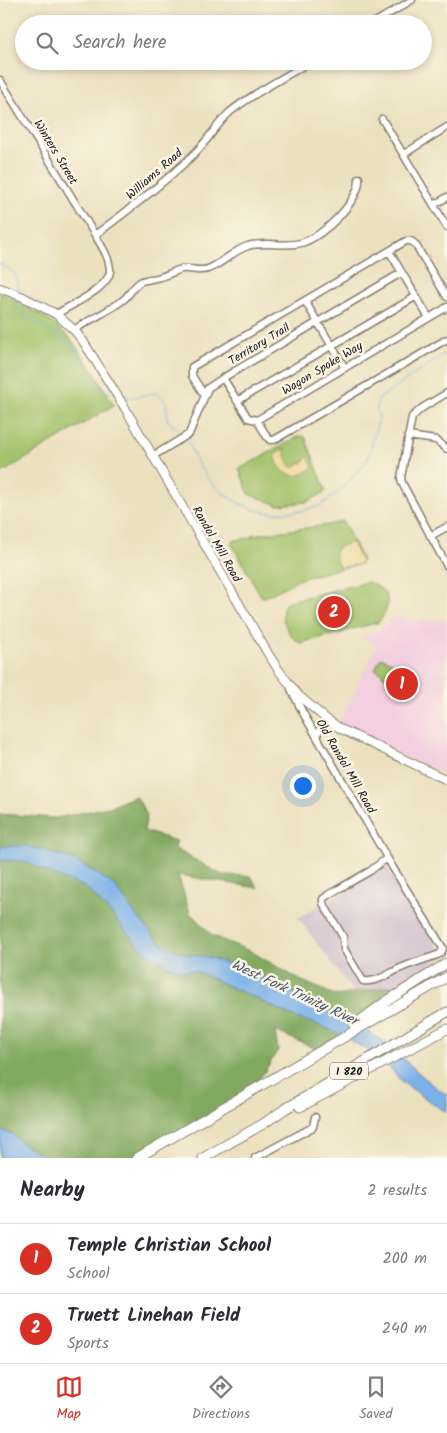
<!DOCTYPE html>
<style>
body{margin:0;font-family:Kalam,sans-serif;background:#f7f7f7;color:#2b2b33}
.you{position:absolute;left:302px;top:785px;width:18px;height:18px;margin:-12px;border:4px solid #fff;border-radius:50%;background:#1a73e8;box-shadow:0 0 0 8px #1a73e833}
.badge{display:grid;place-items:center;width:32px;height:32px;border-radius:50%;background:#d93025;color:#fff;font-size:16px;font-weight:700}
.pin{position:absolute;translate:-50% -50%;border:2px solid #fff;box-shadow:0 1px 5px #0006}
.list{margin:0;padding:0;list-style:none}
h2{display:flex;justify-content:space-between;align-items:center;height:65px;margin:0;padding:0 20px;font-size:21px}
h2 small{font-size:16px;font-weight:400;color:#7c7c81}
.list li{display:grid;grid-template-columns:32px 1fr auto;gap:15px;align-items:center;box-sizing:border-box;height:70px;padding:0 20px;border-top:1px solid #e1e1e2}
.list b{display:block;font-size:19px;white-space:nowrap}
.list p{margin:0;font-size:16px;white-space:nowrap;color:#7c7c81}
.list em{font-size:16px;font-style:normal;color:#7c7c81}
.icon{flex:none;width:28px;height:28px;fill:none;stroke:currentColor;stroke-width:2;stroke-linecap:round;stroke-linejoin:round}
.map{position:relative;flex:none;width:447px;height:1158px;overflow:hidden}
.search{position:absolute;background:#fff;box-shadow:0 2px 8px #0003;left:15px;right:15px;top:15px;height:55px;display:flex;align-items:center;gap:12px;box-sizing:border-box;padding:0 18px;border-radius:28px;color:#7c7c81;font-size:19px}
.sheet{height:205px;background:#fff}
nav{display:flex;justify-content:space-around;align-items:center;box-sizing:border-box;height:70px;border-top:1px solid #e1e1e2;background:#fff;font-size:14px;color:#7c7c81}
nav a{display:grid;justify-items:center;gap:2px}
nav .on{color:#d93025}
.map>svg:first-child{display:block}
</style>
<div class="map">
<svg width="447" height="1158" viewBox="0 0 447 1158">
<rect width="100%" height="100%" fill="#fcf5e5"/>
<filter id="ink" filterUnits="userSpaceOnUse"><feTurbulence type="fractalNoise" baseFrequency=".02" numOctaves="2"/><feDisplacementMap in="SourceGraphic" scale="10" xChannelSelector="R" yChannelSelector="G"/><feConvolveMatrix kernelMatrix="1 2 1 2 8 2 1 2 1" color-interpolation-filters="sRGB"/></filter>
<filter id="wash" filterUnits="userSpaceOnUse"><feTurbulence type="fractalNoise" baseFrequency=".0096" numOctaves="4" result="noise"/><feDisplacementMap in="SourceGraphic" scale="20" xChannelSelector="R" yChannelSelector="G"/><feGaussianBlur stdDeviation="1.12" result="paint"/><feColorMatrix in="noise" values="0 0 0 0 0 0 0 0 0 0 0 0 0 0 0 0 0 1.4 0 .05"/><feComposite in="paint" operator="in"/></filter>
<g filter="url(#wash)">
<rect width="100%" height="100%" fill="#ece1bf"/>
<path fill="#f3cfdf" d="M394,616L419,621L447,620V775L388,749L339,723L377,646L361,639L381,629Z"/>
<path fill="#cfbdce" d="M387,866L444,956L392,986L354,993L298,918Z"/>
<path fill="#a3c36c" stroke="#607044" d="M0,292L46,318L69,337L93,370L114,405L0,474Z
M300,436L305,437L326,491L307,502L278,505L249,494L239,469Z
M343,521L362,560L360,564L314,575L298,580L265,597L261,596L231,543L232,541L252,537L253,535L328,525Z
M368,582C390,590 393,604 379,622L301,643C288,638 274,610 289,601Z
M381,657L408,670L394,684L388,682L389,679L382,675V673L375,669Z"/>
<path fill="#82a960" stroke="#4f623e" d="M136,796L147,815L144,831L176,841L174,848L222,875L251,876L258,888L178,875L190,913L213,936L252,952L300,980L337,996L392,986L372,1010L323,1052L275,1031L278,1050L263,1074L249,1092L144,1158H0V814L56,818L109,807Z"/>
<path fill="#eeda9e" stroke="#857b5d" d="M285,448V454L291,466L293,467L305,461L308,456L313,467C297,483 278,475 275,454Z
M352,542L361,561L360,564L340,568L336,561L335,552L339,547Z"/>
<path fill="#7ab1e9" stroke="#4b6682" d="M5,846H27L49,852L75,861L96,873L115,886L135,914L155,937L166,947L187,954L208,957L252,972L346,1019L385,1042L431,1084L447,1095V1112L433,1104L401,1081L388,1065L374,1054L339,1034L321,1026L293,1017L259,1000L196,971H184L167,965L143,950L121,926L111,913L85,887L55,876L24,861L0,860V847Z
M0,1130L12,1134L23,1144L47,1158H0Z"/>
<g fill="none" stroke-linecap="round" stroke-linejoin="round">
<path stroke="#7ab1e9" stroke-width="1" d="M0,264C12,269 20,277 18,291
M16,297L14,303C28,322 46,326 64,339C77,349 89,372 98,386L103,391L111,393
M120,395C125,396 131,397 136,397C149,395 160,387 166,404C168,409 167,415 167,420L184,435
M187,440L197,462L208,479L220,491L237,502L254,510L271,513L301,511L320,506L337,493L350,480L368,459L379,417L376,406L379,399L447,352"/>
</g>
</g>
<g filter="url(#ink)">
<g fill="none" stroke-linecap="round" stroke-linejoin="round">
<defs>
<path id="minor" d="M372,24L412,0
M0,80L95,235C101,245 110,258 110,271C109,288 70,306 56,314
M382,119L447,227
M404,154L447,127
M434,205L447,197
M95,235C129,210 162,185 193,155C207,142 216,125 230,112C253,93 286,77 311,61
M389,251L429,318
M305,301L345,368
M74,330C90,319 108,312 123,300C130,295 133,285 142,281C148,279 154,279 160,277C168,275 174,271 182,269C191,268 199,272 208,269C222,264 234,250 248,246C263,241 285,247 301,243C322,238 361,200 359,178
M223,378L248,418L257,420L444,309L447,307
M447,393L422,408L412,417L401,478L402,483L447,566
M205,396L192,376V367L406,241H411L415,244L447,297
M237,401L415,297
M257,420L267,437L270,440H274L447,339
M408,436L436,440L447,449
M153,456L189,434L208,388L223,378L401,273
M430,536L447,527
M291,689L303,713L393,868L443,948L442,951L440,954C427,959 414,962 401,968C389,973 377,983 363,981L344,949L343,937L323,903V899L328,895L370,871L387,858
M318,738L317,734C320,727 326,725 333,724
M255,1158L313,1127L315,1117"/>
<path id="major" d="M0,288L23,297L56,314L74,330L83,341L125,408L270,657L280,672L298,695L325,718L341,729L447,780"/>
<path id="highway" d="M354,1025L387,1001L447,963
M300,1107L447,1029
M137,1158L447,977
M203,1158L263,1124L285,1109L447,1012"/>
</defs>
<use href="#minor" stroke="#847e6e" stroke-width="9"/>
<use href="#major" stroke="#847e6e" stroke-width="10"/>
<use href="#highway" stroke="#847e6e" stroke-width="11"/>
<use href="#minor" stroke="#fff" stroke-width="6"/>
<use href="#major" stroke="#fff" stroke-width="8"/>
<use href="#highway" stroke="#fff" stroke-width="9"/>
</g>
</g>
<g text-anchor="middle" stroke-width="5" stroke-linejoin="round" paint-order="stroke">
<rect fill="#fcf5e5" stroke="#5f5d58" stroke-width="1" x="330" y="1062.5" width="38" height="17" rx="4"/>
<g font-size="11" font-weight="bold" fill="#1c1c1c">
<text x="349" y="1075">I 820</text>
</g>
<g font-size="12" fill="#1c1c1c" stroke="#fcf5e5">
<text transform="translate(56 152) rotate(59)" y="4">Winters Street</text>
<text transform="translate(154 174) rotate(-41)" y="4">Williams Road</text>
<text transform="translate(259 344) rotate(-31)" y="4">Territory Trail</text>
<text transform="translate(322 368) rotate(-31)" y="4">Wagon Spoke Way</text>
<text transform="translate(217 544) rotate(60)" y="4">Randol Mill Road</text>
<text transform="translate(346 766) rotate(60)" y="4">Old Randol Mill Road</text>
</g>
<g font-size="14" font-style="italic" fill="#42586e" stroke="#fcf5e5">
<text transform="translate(295 992) rotate(25)" y="5">West Fork Trinity River</text>
</g>
</g>
</svg>
<div class="you"></div>
<div class="pin badge" style="left:402px;top:684px">1</div>
<div class="pin badge" style="left:334px;top:612px">2</div>
<div class="search"><svg class="icon" aria-label="search" viewBox="0 0 24 24"><circle cx="10" cy="10" r="6"/><path d="M15 15l6 6"/></svg>Search here</div>
</div>
<section class="sheet">
<h2>Nearby<small>2 results</small></h2>
<ul class="list">
<li><span class="badge">1</span><div><b>Temple Christian School</b><p>School</p></div><em>200 m</em></li>
<li><span class="badge">2</span><div><b>Truett Linehan Field</b><p>Sports</p></div><em>240 m</em></li>
</ul>
</section>
<nav>
<a class="on"><svg class="icon" aria-label="map" viewBox="0 0 24 24"><path d="M3 6l6-2 6 2 6-2v14l-6 2-6-2-6 2zM9 4v14M15 6v14"/></svg>Map</a>
<a><svg class="icon" aria-label="directions" viewBox="0 0 24 24"><path d="M12 3l9 9-9 9-9-9zM9 14v-3h6M13 9l2 2-2 2"/></svg>Directions</a>
<a><svg class="icon" aria-label="saved" viewBox="0 0 24 24"><path d="M7 4h10v16l-5-4-5 4z"/></svg>Saved</a>
</nav>
